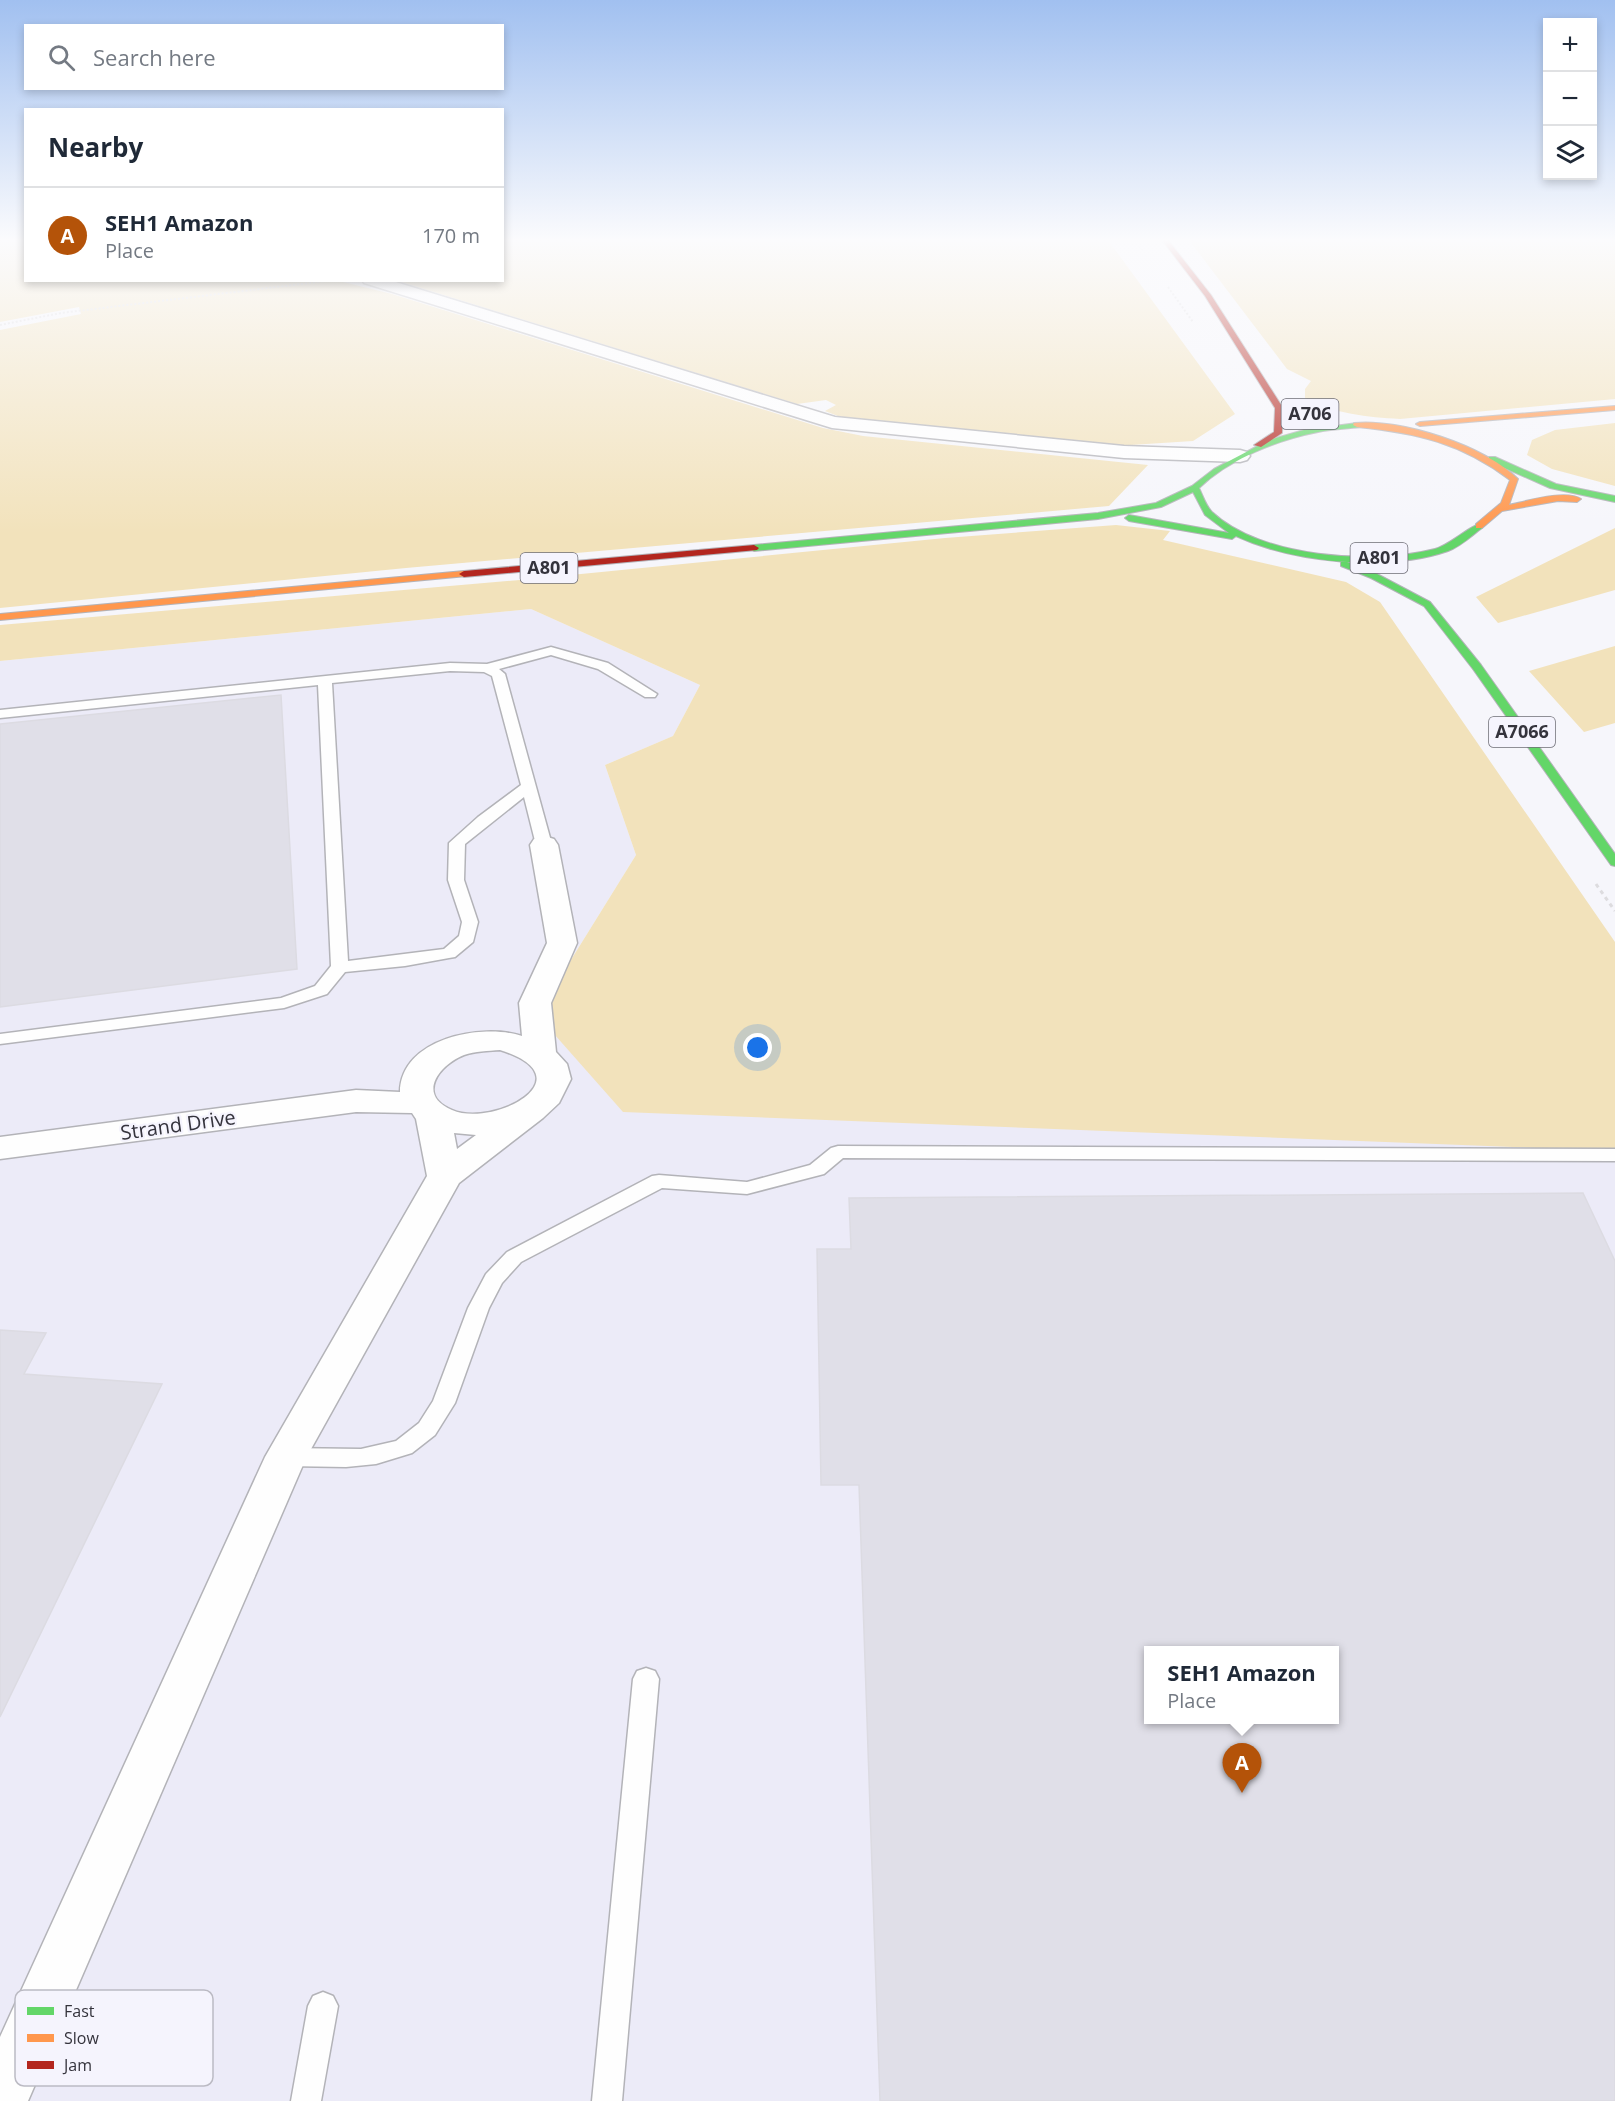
<!DOCTYPE html>
<meta charset="utf-8">
<style>
body{margin:0;font-family:"Open Sans",sans-serif;background:#f6f6f7;color:#1f2937}
.controls{position:absolute;right:18px;top:18px;display:grid;overflow:hidden;border-radius:0px;box-shadow:0 3px 9px #0003}
.controls button{width:54px;height:54px;display:grid;place-items:center;padding:0;border:0;border-bottom:2px solid #e0e1e3;background:#fff;color:#1f2937;font:30px sans-serif}
.you{position:absolute;left:758px;top:1048px;width:21px;height:21px;margin:-15px;border:4px solid #fff;border-radius:50%;background:#1a73e8;box-shadow:0 0 0 9px #1a73e833}
.badge{display:grid;place-items:center;width:39px;height:39px;border-radius:50%;background:#b45309;color:#fff;font-size:20px;font-weight:700}
.pin{position:absolute;translate:-50% -50px;filter:drop-shadow(0 2px 3px #0008)}
.pin::after{content:'';position:absolute;top:32px;width:21px;height:18px;background:inherit;clip-path:polygon(0 0,100% 0,50% 100%)}
.popup{position:absolute;left:1144px;top:1646px;width:195px;height:78px;box-sizing:border-box;display:grid;place-content:center;border-radius:0px;background:#fff;filter:drop-shadow(0 2px 4px #0005);font-size:20px;white-space:nowrap;color:#747a83}
.popup b{font-size:22px;color:#1f2937}
.popup::after{content:'';position:absolute;left:50%;top:100%;margin-left:-12px;border:12px solid transparent;border-top-color:#fff}
.list{margin:0;padding:0;list-style:none}
h2{display:flex;justify-content:space-between;align-items:center;height:78px;margin:0;padding:0 24px;font-size:26px}
h2 small{font-size:20px;font-weight:400;color:#747a83}
.list li{display:grid;grid-template-columns:39px 1fr auto;gap:18px;align-items:center;box-sizing:border-box;height:96px;padding:0 24px;border-top:2px solid #e0e1e3}
.list b{display:block;font-size:22px;white-space:nowrap}
.list p{margin:0;font-size:20px;white-space:nowrap;color:#747a83}
.list em{font-size:20px;font-style:normal;color:#747a83}
.icon{flex:none;width:33px;height:33px;fill:none;stroke:currentColor;stroke-width:2;stroke-linecap:round;stroke-linejoin:round}
.map{position:relative;flex:none;width:1615px;height:2101px;overflow:hidden}
.search{position:absolute;background:#fff;box-shadow:0 3px 9px #0003;left:24px;top:24px;width:480px;height:66px;display:flex;align-items:center;gap:15px;box-sizing:border-box;padding:0 21px;border-radius:0px;color:#747a83;font-size:22px}
.panel{position:absolute;background:#fff;box-shadow:0 3px 9px #0003;left:24px;top:108px;width:480px;height:174px;border-radius:0px}
.map>svg:first-child{display:block}
</style>
<div class="map">
<svg width="1615" height="2101" viewBox="0 0 1615 2101">
<rect width="100%" height="100%" fill="#f6f6fb"/>
<path fill="#ecebf8" fill-rule="evenodd" d="M531,609L700,685L673,736L605,765L636,855L556,984L1615,1151V2101H0V661ZM1149,1650H1335V1720H1149Z"/>
<path fill="#f2e2bb" d="M0,240H25L26,280H335L392,294L823,428L863,436L1148,465L1109,506L406,568L0,608V330L81,314L79,307L0,322Z
M503,240H1108L1235,414L1193,441L1115,446L843,418L825,411L836,405L826,400L797,404L398,281L502,280Z
M1189,240H1615V399L1400,419C1367,417 1335,414 1305,398V389L1311,381L1287,369Z
M1615,423V486L1552,469L1527,455L1532,440L1555,430Z
M1116,525L1170,531L1163,540L1346,582L1380,602L1615,942V1151L623,1112L539,1017L556,984L636,855L605,765L673,736L700,685L531,609L0,661V625L520,580L945,538Z
M1615,528V590L1498,623L1476,597Z
M1615,646V723L1584,732L1529,671Z"/>
<path fill="#e0dfe8" stroke="#dcdbe2" stroke-width="1.5" fill-rule="evenodd" d="M281,695L297,969L0,1007V724Z
M1583,1193L1615,1261V2101H880L859,1485H821L817,1249H851L849,1198ZM1149,1650H1335V1719H1149Z
M0,1330L46,1333L24,1374L162,1384L0,1717Z"/>
<g fill="none" stroke-linecap="round" stroke-linejoin="round">
<defs>
<path id="lane" d="M551,647L608,663L657,694L655,697H645L598,669L551,655L499,669L505,674L552,845L544,850L536,845L524,797L465,844L464,880L478,922L473,942L455,957L449,958L405,966L345,972L327,994L284,1008L0,1044V1034L281,998L315,986L331,966L318,685L0,718V710L450,663L487,664ZM450,671L484,672L492,676L521,785L478,817L449,843L448,880L462,922L459,936L444,949L348,961L332,683Z
M838,1146L1615,1149V1161L843,1158L824,1174L747,1194L662,1188L521,1262L502,1283L489,1308L455,1403L435,1435L412,1453L376,1464L346,1467L286,1466L278,1463L275,1457L278,1451L286,1448L361,1449L396,1441L419,1423L433,1401L468,1308L486,1274L507,1252L652,1176L659,1175L747,1182L810,1165L831,1148Z
M646,1668L655,1671L659,1679L622,2101H592L633,1679L637,1671Z
M323,1992L333,1996L338,2006L321,2101H291L308,2006L313,1996Z"/>
<path id="street" d="M362,280H389L835,417L1124,446L1240,450L1247,452L1250,456L1247,460L1240,462L1124,458L832,428L364,283Z
M544,836L554,839L558,845L577,943L551,1003L556,1052L567,1064L571,1079L559,1103L543,1118L459,1183L306,1458L28,2101H0V2037L265,1457L427,1176L416,1119L412,1113L356,1112L0,1159V1137L356,1090L400,1092C401,1038 482,1023 522,1036L519,1003L547,943L530,845L534,839ZM500,1050C589,1078 493,1128 452,1110C416,1095 439,1065 464,1055C475,1051 488,1051 500,1050ZM454,1133L476,1135L457,1149Z"/>
<path id="fast" d="M1357,423L1361,425L1360,427C1346,429 1332,429 1318,432C1277,440 1229,459 1199,488C1203,496 1206,506 1212,512C1261,558 1372,565 1435,549C1450,545 1473,523 1482,524V528C1471,536 1461,546 1448,551C1387,572 1294,563 1236,536L1232,539L1129,521L1125,518L1129,515L1229,533L1205,515L1193,492L1161,507L1098,519L754,551L749,548L754,545L1098,513L1156,503L1192,486L1214,469L1269,440L1304,430Z
M1489,457H1495L1556,484L1615,496V502L1550,488L1489,461Z
M1341,562H1347L1377,574L1430,602L1481,665L1615,854V866L1611,865L1473,669L1424,606L1371,578L1341,566Z"/>
<path id="slow" d="M1615,406V410L1420,426L1416,424L1420,422Z
M1354,423C1400,418 1486,446 1518,479L1509,505C1527,501 1566,489 1581,499L1577,502L1558,501L1502,511L1482,528H1476V524L1501,503L1510,480C1461,443 1417,433 1357,427L1353,425Z
M464,571L467,572V576L0,620V614Z"/>
<path id="jam" d="M1162,240H1168L1211,295L1283,408L1282,433L1261,447L1254,445L1274,432L1275,408L1205,296Z
M754,545L759,548L757,550L464,577L459,574L464,571Z"/>
</defs>
<use href="#lane" stroke="#b3b3b8" stroke-width="3"/>
<use href="#street" stroke="#b3b3b8" stroke-width="3"/>
<use href="#fast" stroke="#b3b3b8" stroke-width="2"/>
<use href="#slow" stroke="#b3b3b8" stroke-width="2"/>
<use href="#jam" stroke="#b3b3b8" stroke-width="2"/>
<path stroke="#dddcdf" stroke-width="2" stroke-dasharray="2 2" stroke-linecap="butt" d="M1134,240L1143,251
M1168,287L1193,322
M0,325L61,313L334,280"/>
<path stroke="#dddcdf" stroke-width="3" stroke-dasharray="4 4" stroke-linecap="butt" d="M1596,884L1615,911"/>
<use href="#lane" fill="#fefefe" fill-rule="evenodd"/>
<use href="#street" fill="#fefefe" fill-rule="evenodd"/>
<use href="#fast" fill="#63d668" fill-rule="evenodd"/>
<use href="#slow" fill="#ff974d" fill-rule="evenodd"/>
<use href="#jam" fill="#b3261e" fill-rule="evenodd"/>
</g>
<linearGradient id="sky" x2="0" y2="1"><stop stop-color="#a1c0f0"/><stop offset="0.45" stop-color="#fbfbfd"/><stop offset="1" stop-color="#fbfbfd" stop-opacity="0"/></linearGradient>
<rect width="1615" height="534" fill="url(#sky)"/>
<g text-anchor="middle" stroke-width="4.5" stroke-linejoin="round" paint-order="stroke">
<g fill="#f5f4fd" stroke="#6e6d76" stroke-width="1.5">
<rect x="1281.5" y="399" width="57" height="30" rx="4.5"/>
<rect x="1350.5" y="543" width="57" height="30" rx="4.5"/>
<rect x="520.5" y="553" width="57" height="30" rx="4.5"/>
<rect x="1489" y="717" width="66" height="30" rx="4.5"/>
</g>
<g font-size="18" font-weight="bold" fill="#34333c">
<text x="1310" y="420">A706</text>
<text x="1379" y="564">A801</text>
<text x="549" y="574">A801</text>
<text x="1522" y="738">A7066</text>
</g>
<g font-size="20" fill="#34333c" stroke="#f5f4fd">
<text transform="translate(178 1125) rotate(-8)" y="7">Strand Drive</text>
</g>
</g>
<rect x="15" y="1990" width="198" height="96" rx="9" fill="#f5f4fd" stroke="#bbbac3" stroke-width="1.5"/>
<rect x="27" y="2007" width="27" height="8" fill="#63d668"/>
<rect x="27" y="2034" width="27" height="8" fill="#ff974d"/>
<rect x="27" y="2061" width="27" height="8" fill="#b3261e"/>
<g font-size="16" fill="#34333c">
<text x="64" y="2017">Fast</text>
<text x="64" y="2044">Slow</text>
<text x="64" y="2071">Jam</text>
</g>
</svg>
<div class="controls">
<button>+</button>
<button>−</button>
<button><svg class="icon" aria-label="layers" viewBox="0 0 24 24"><path d="M12 4l9 5-9 5-9-5zM3 14l9 5 9-5"/></svg></button>
</div>
<div class="you"></div>
<div class="pin badge" style="left:1242px;top:1793px">A</div>
<div class="popup"><b>SEH1 Amazon</b>Place</div>
<div class="search"><svg class="icon" aria-label="search" viewBox="0 0 24 24"><circle cx="10" cy="10" r="6"/><path d="M15 15l6 6"/></svg>Search here</div>
<section class="panel">
<h2>Nearby<small></small></h2>
<ul class="list">
<li><span class="badge">A</span><div><b>SEH1 Amazon</b><p>Place</p></div><em>170 m</em></li>
</ul>
</section>
</div>
